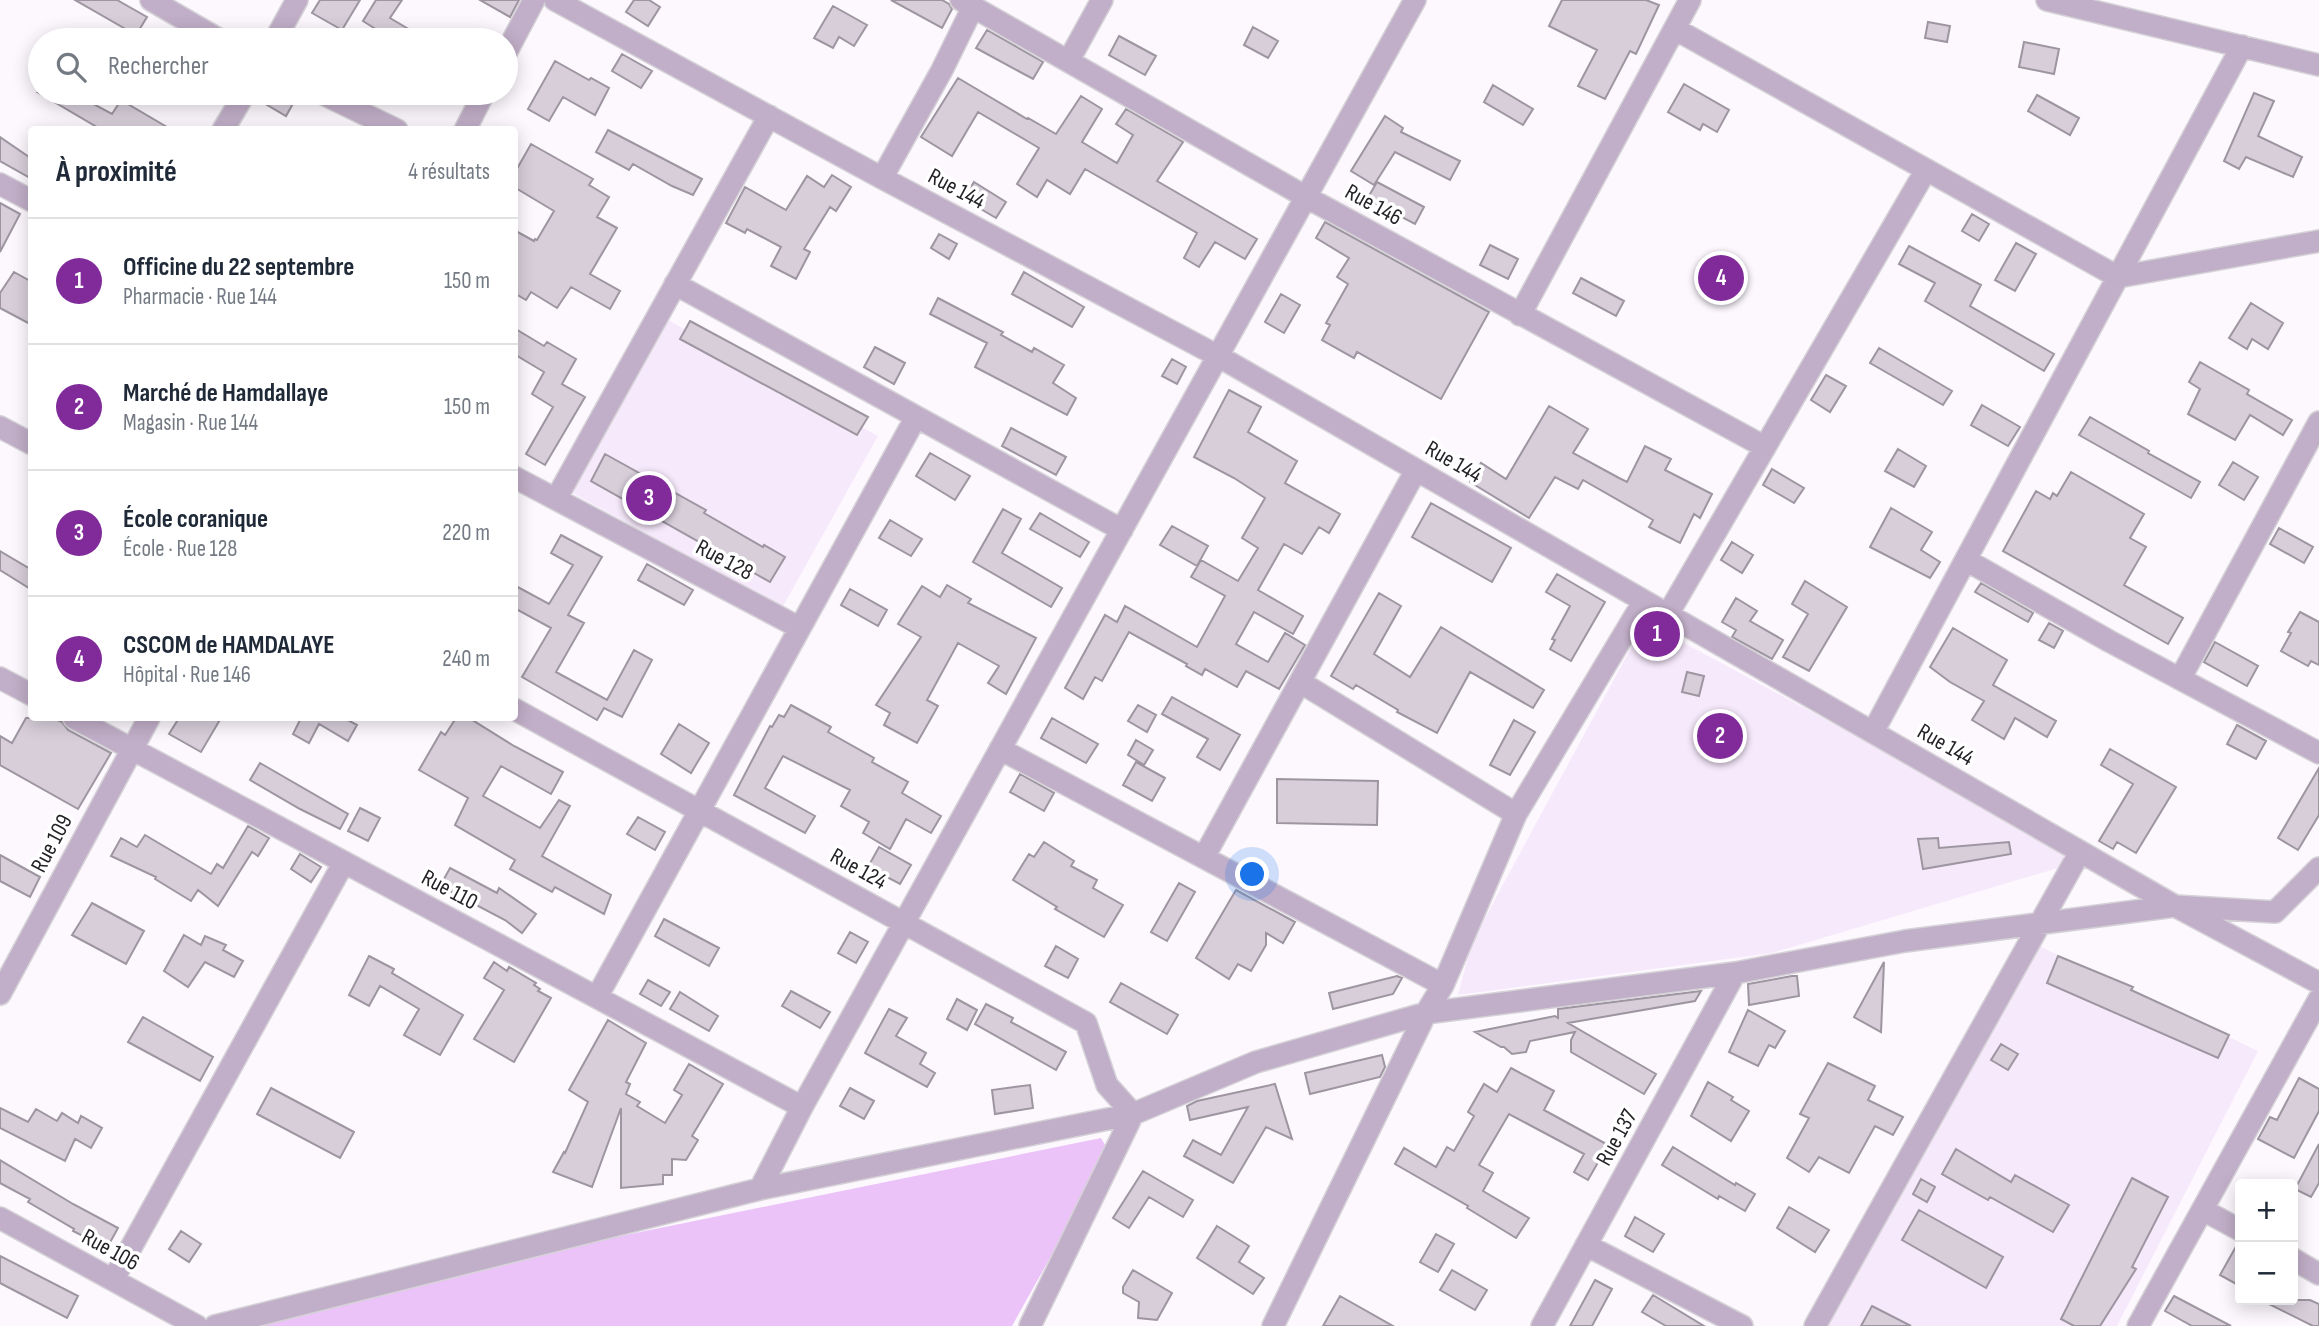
<!DOCTYPE html>
<html lang="fr">
<meta charset="utf-8">
<style>
body{margin:0;font-family:"Sofia Sans Condensed",sans-serif;background:#f6f6f7;color:#1f2937}
.controls{position:absolute;right:21px;bottom:21px;display:grid;overflow:hidden;border-radius:7px;box-shadow:0 4px 18px #0003}
.controls button{width:63px;height:63px;display:grid;place-items:center;padding:0;border:0;border-bottom:2px solid #e0e1e3;background:#fff;color:#1f2937;font:35px sans-serif}
.you{position:absolute;left:1253px;top:875px;width:24px;height:24px;margin:-18px;border:5px solid #fff;border-radius:50%;background:#1a73e8;box-shadow:0 0 0 10px #1a73e833}
.badge{display:grid;place-items:center;width:46px;height:46px;border-radius:50%;background:#802b99;color:#fff;font-size:23px;font-weight:700}
.pin{position:absolute;translate:-50% -50%;border:4px solid #fff;box-shadow:0 2px 7px #0006}
.list{margin:0;padding:0;list-style:none}
h2{display:flex;justify-content:space-between;align-items:center;height:91px;margin:0;padding:0 28px;font-size:30px}
h2 small{font-size:23px;font-weight:400;color:#747a83}
.list li{display:grid;grid-template-columns:46px 1fr auto;gap:21px;align-items:center;box-sizing:border-box;height:126px;padding:0 28px;border-top:2px solid #e0e1e3}
.list b{display:block;font-size:26px;white-space:nowrap}
.list p{margin:0;font-size:23px;white-space:nowrap;color:#747a83}
.list em{font-size:23px;font-style:normal;color:#747a83}
.icon{flex:none;width:38px;height:38px;fill:none;stroke:currentColor;stroke-width:2;stroke-linecap:round;stroke-linejoin:round}
.map{position:relative;flex:none;width:2319px;height:1326px;overflow:hidden}
.search{position:absolute;background:#fff;box-shadow:0 4px 18px #0003;left:28px;top:28px;width:490px;height:77px;display:flex;align-items:center;gap:18px;box-sizing:border-box;padding:0 24px;border-radius:38px;color:#747a83;font-size:26px}
.panel{position:absolute;background:#fff;box-shadow:0 4px 18px #0003;left:28px;top:126px;width:490px;height:595px;border-radius:7px}
.map>svg:first-child{display:block}
</style>
<div class="map">
<svg width="2319" height="1326" viewBox="0 0 2319 1326">
<rect width="100%" height="100%" fill="#fcf8fe"/>
<path fill="#f7e9fc" d="M666,319L878,436L782,608L569,491Z
M1645,622L2068,850V865L1772,953L1458,995L1472,942Z
M2039,946L2258,1051L2117,1326H1826Z"/>
<path fill="#ebc3f9" d="M1101,1138L1109,1152L1012,1326H256L513,1258Z"/>
<path fill="#d7ceda" stroke="#9d95a0" stroke-width="2" d="M75,0H117L147,17L136,35Z
M320,0H360L342,30L312,13Z
M376,0H402L390,18L427,40H393L363,21Z
M480,0H519L510,17Z
M634,0H649L660,7L648,26L626,12Z
M891,0H942L949,4L952,9L942,28Z
M1562,0H1646L1659,5L1636,54L1630,51L1605,99L1578,86L1597,50L1549,26Z
M833,6L867,25L854,46L839,37L833,48L814,38Z
M1928,22L1950,26L1947,42L1925,38Z
M1253,27L1278,41L1268,58L1244,45Z
M987,30L1043,62L1033,79L976,48Z
M1119,36L1156,56L1145,75L1109,55Z
M2024,42L2059,49L2054,74L2019,67Z
M622,54L652,71L641,88L612,71Z
M555,61L589,80L591,78L609,88L595,115L563,97L549,121L528,109Z
M958,78L1027,119L1028,118L1056,134L1081,96L1102,109L1082,142L1117,163L1133,135L1116,124L1126,109L1183,142L1157,181L1257,239L1245,259L1215,242L1199,267L1184,258L1197,233L1085,169L1070,194L1047,180L1037,197L1017,184L1039,148L978,112L952,156L921,137Z
M1684,84L1729,110L1717,132L1703,124L1700,130L1668,112Z
M1493,85L1533,109L1523,125L1484,102Z
M39,93H73L112,114L121,100L172,130H102Z
M258,93H283L295,100L286,116L257,99Z
M2254,93L2274,101L2258,136L2302,157L2293,177L2246,157L2239,169L2224,161Z
M2037,95L2079,118L2070,135L2028,111Z
M1385,116L1403,128L1401,132L1460,161L1450,180L1395,152L1374,185L1351,171Z
M608,130L702,179L693,195L672,186L633,164L629,170L596,152Z
M0,137L32,159V179L0,161Z
M531,144L593,179L589,185L609,197L597,217L617,228L590,274L620,291L610,309L571,287L557,308L531,292L526,300L514,293V230L534,241L535,239L537,240L554,211L514,187V174Z
M832,175L851,187L836,211L830,207L804,249L810,252L796,279L771,266L781,247L747,229L745,233L726,223L745,187L786,210L807,176L824,187Z
M974,182L1006,202L996,218L964,199Z
M1377,182L1424,207L1415,224L1367,199Z
M0,203L20,214L0,252Z
M1972,214L1989,224L1979,241L1962,231Z
M1325,222L1489,312L1441,399L1357,352L1354,358L1322,340L1330,325L1326,323L1348,284L1337,277L1349,258L1316,238Z
M939,234L957,244L949,259L931,248Z
M2016,243L2036,254L2015,291L1995,280Z
M1490,245L1518,259L1508,279L1480,265Z
M1909,246L1981,285L1970,306L2054,354L2044,371L1925,301L1935,283L1899,264Z
M14,272L32,282V325L0,308V293Z
M1024,272L1084,307L1072,327L1012,294Z
M1581,278L1624,301L1616,316L1573,293Z
M1281,294L1300,305L1284,333L1265,322Z
M938,298L1003,332L1001,335L1032,352L1034,348L1064,365L1053,383L1076,398L1067,415L975,367L987,343L930,314Z
M2251,303L2283,323L2268,349L2252,339L2247,349L2229,338Z
M690,321L868,417L857,435L680,339Z
M514,328L544,346L547,342L576,359L562,384L585,397L545,465L526,454L553,407L532,394L544,372L514,354Z
M875,347L905,363L894,384L864,367Z
M1879,348L1952,391L1943,405L1870,363Z
M1172,359L1186,367L1177,384L1162,376Z
M2200,362L2249,390L2247,394L2292,420L2283,435L2250,415L2235,440L2188,414L2200,389L2189,382Z
M1826,375L1846,386L1830,412L1811,400Z
M1229,390L1261,407L1248,432L1297,461L1285,483L1340,514L1329,533L1319,527L1302,554L1284,544L1258,590L1303,616L1293,634L1254,612L1236,644L1268,662L1285,633L1305,645L1279,689L1246,671L1237,687L1205,669L1202,675L1186,666L1187,664L1129,632L1102,681L1095,677L1083,699L1065,688L1105,615L1117,622L1125,606L1197,647L1225,596L1191,577L1201,560L1238,581L1258,548L1242,538L1265,498L1234,478L1194,457Z
M1982,405L2020,427L2008,446L1971,425Z
M1549,406L1588,429L1573,453L1619,478L1627,482L1645,446L1671,459L1665,470L1712,494L1700,518L1694,514L1680,543L1649,527L1653,520L1583,480L1578,489L1555,477L1529,518L1470,482L1481,463L1506,479Z
M2090,417L2149,451L2148,453L2200,482L2191,498L2079,435Z
M1011,428L1066,457L1056,475L1002,446Z
M1898,449L1926,466L1914,487L1885,471Z
M930,453L970,476L955,500L916,476Z
M605,454L706,510L704,513L763,547L764,545L785,557L770,582L591,481Z
M2233,462L2258,477L2244,500L2219,485Z
M1772,469L1804,488L1794,503L1763,485Z
M2071,472L2144,514L2130,538L2146,547L2124,585L2183,618L2168,644L2003,551L2036,491L2050,499L2053,493L2057,496Z
M1431,503L1511,548L1492,582L1412,537Z
M1891,508L1932,532L1921,550L1940,562L1930,578L1870,547Z
M1003,509L1021,519L1002,553L1062,588L1051,607L973,562Z
M1040,513L1089,542L1080,557L1030,529Z
M890,520L922,539L911,556L879,538Z
M1172,526L1208,546L1197,566L1160,545Z
M2279,528L2313,547L2304,563L2270,544Z
M561,535L602,557L568,615L584,623L556,672L607,700L634,650L652,660L622,717L604,708L597,720L522,677L551,628L514,608V585L549,604L573,565L551,553Z
M1732,542L1753,555L1742,573L1721,560Z
M0,551L32,570V590L0,570Z
M647,564L693,590L684,605L638,580Z
M1557,574L1605,602L1571,661L1550,649L1555,640L1552,639L1570,606L1546,592Z
M1805,581L1847,607L1809,671L1783,657L1808,614L1792,604Z
M1981,583L2033,613L2028,622L1975,592Z
M947,585L971,599L968,603L1036,638L1006,694L988,683L999,666L958,643L927,700L938,706L917,743L884,725L890,713L876,705L921,637L898,624L922,586L940,597Z
M850,589L887,610L878,626L841,605Z
M1379,593L1401,606L1374,654L1410,677L1441,627L1544,690L1533,708L1470,672L1437,733L1397,712L1398,710L1356,685L1353,689L1331,676Z
M1736,598L1757,611L1750,621L1783,640L1772,659L1732,637L1736,630L1722,622Z
M2300,612L2319,622V665L2311,661L2308,666L2281,651L2291,633L2288,632Z
M2049,623L2063,631L2054,648L2039,640Z
M1953,628L2007,660L1993,685L2056,721L2047,737L2015,718L2004,739L1972,720L1984,701L1950,682L1930,667Z
M2215,642L2258,666L2247,686L2204,662Z
M1687,672L1704,676L1699,696L1682,692Z
M1172,697L1240,735L1220,770L1197,757L1208,739L1162,714Z
M791,705L831,727L828,732L874,758L872,762L908,782L902,793L941,816L931,833L906,819L890,849L863,833L869,822L841,806L850,790L783,756L765,788L815,816L805,833L734,795L770,726L772,727L779,715L784,717Z
M1138,705L1156,715L1147,732L1128,721Z
M26,718H53L62,722L68,730L111,753L78,809L0,765V736L12,743Z
M179,718H221L201,752L169,734Z
M301,718H344L357,725L348,741L319,724L309,743L293,734Z
M456,718H469L514,746L563,772L551,794L501,766L483,796L540,828L559,800L570,806L542,856L611,895L604,914L555,887L552,892L510,869L515,860L455,825L468,798L419,770L441,732L445,735Z
M1052,718L1098,744L1086,763L1041,738Z
M1514,720L1535,732L1510,775L1490,765Z
M679,724L709,743L691,773L661,754Z
M2237,725L2266,741L2256,759L2227,744Z
M1136,740L1153,750L1144,765L1128,755Z
M2110,749L2176,787L2136,853L2117,842L2113,849L2099,841L2133,784L2101,765Z
M1136,762L1165,778L1152,801L1123,785Z
M260,763L348,814L340,829L300,809L250,780Z
M2319,768V815L2298,850L2278,838Z
M1020,774L1054,793L1044,811L1010,792Z
M1277,779L1378,781L1377,825L1277,823Z
M360,808L380,818L368,841L348,831Z
M638,817L665,832L655,850L627,834Z
M248,826L269,838L258,856L252,852L218,906L198,890L191,901L155,879L156,877L111,856L121,838L137,847L145,835L211,874L217,864L223,868Z
M1938,838L1939,848L2009,842L2011,854L1923,869L1918,839Z
M1044,842L1074,861L1071,866L1097,880L1093,888L1123,905L1104,937L1055,909L1057,907L1013,880L1029,854L1034,857Z
M879,847L911,865L900,884L868,867Z
M300,854L321,867L311,882L291,869Z
M0,855L40,877L30,897L0,881Z
M450,868L497,893L499,888L536,914L522,933L505,920L440,886Z
M1179,883L1195,892L1167,941L1151,932Z
M1236,890L1295,922L1283,943L1266,933V945L1251,971L1238,964L1229,979L1196,958Z
M92,903L144,931L126,964L72,935Z
M664,919L719,948L709,966L655,936Z
M850,932L868,942L856,963L838,953Z
M184,935L201,945L205,936L226,945L223,950L243,961L234,977L205,962L188,987L164,971Z
M1056,946L1078,959L1068,978L1045,966Z
M369,956L394,969L392,973L463,1015L440,1055L404,1035L419,1009L380,986L369,1006L349,995Z
M2058,956L2133,987L2131,990L2229,1035L2218,1058L2047,983Z
M494,962L507,971L509,967L536,983L534,985L540,989L538,991L551,998L514,1062L474,1039L504,990L484,978Z
M1884,962L1881,1032L1854,1017Z
M1397,976L1402,978L1393,994L1333,1009L1329,993Z
M1792,976H1797L1799,996L1749,1005L1748,984Z
M648,980L670,992L661,1006L640,994Z
M1121,983L1178,1015L1167,1034L1110,1002Z
M791,991L830,1012L820,1028L782,1006Z
M1701,991L1695,1001L1568,1023L1656,1074L1644,1094L1571,1052V1040L1575,1032L1530,1041L1526,1052L1512,1054L1504,1047H1501L1475,1032L1555,1016L1558,1018V1009Z
M680,992L718,1016L709,1031L670,1009Z
M957,999L977,1010L967,1030L947,1019Z
M986,1004L1013,1018L1011,1022L1066,1052L1056,1070L975,1024Z
M889,1009L907,1018L896,1036L926,1053L920,1064L935,1073L927,1087L865,1053Z
M1748,1010L1785,1031L1775,1048L1769,1045L1758,1066L1729,1052Z
M143,1017L213,1057L200,1081L128,1042Z
M608,1020L646,1043L626,1082L630,1084L626,1094L640,1102L637,1106L665,1123L682,1095L674,1090L689,1064L723,1084L692,1136L698,1140L686,1160L672,1159V1175H663V1184L621,1188V1108L592,1187L553,1172L564,1152L565,1153L588,1102L569,1090Z
M2001,1044L2018,1054L2008,1070L1991,1060Z
M1382,1055L1385,1067L1380,1077L1310,1094L1305,1073Z
M1828,1063L1875,1086L1868,1100L1903,1117L1893,1135L1875,1126L1849,1173L1819,1157L1809,1172L1787,1158L1809,1118L1800,1114Z
M1511,1068L1554,1091L1544,1110L1608,1145L1588,1180L1574,1172L1584,1154L1509,1114L1479,1165L1493,1173L1483,1191L1529,1218L1516,1238L1467,1208L1468,1206L1395,1164L1404,1148L1436,1167L1447,1147L1454,1151L1474,1116L1468,1112L1484,1084L1497,1092Z
M2299,1078L2319,1089V1111L2294,1158L2258,1139L2270,1117L2277,1120Z
M1708,1082L1733,1097L1731,1100L1749,1111L1731,1141L1691,1116Z
M1275,1084L1292,1139L1266,1127L1233,1183L1184,1156L1193,1140L1221,1155L1248,1107L1190,1120L1187,1106L1197,1101Z
M1030,1085L1033,1108L995,1114L992,1090Z
M271,1088L354,1132L340,1158L257,1114Z
M850,1088L874,1101L864,1119L840,1106Z
M0,1108L28,1122L36,1109L57,1121L62,1113L78,1123L81,1116L102,1128L91,1148L75,1139L65,1161L0,1128Z
M2319,1144V1183L2311,1197L2295,1189Z
M1673,1147L1735,1185L1736,1183L1755,1194L1745,1211L1719,1196L1718,1199L1662,1165Z
M1956,1149L2011,1182L2015,1175L2069,1205L2053,1232L1990,1197L1988,1200L1942,1174Z
M0,1160L73,1204L118,1228L107,1248L73,1231L74,1229L28,1202L30,1199L0,1183Z
M1143,1171L1193,1200L1183,1217L1149,1197L1129,1228L1113,1218Z
M2132,1178L2168,1197L2132,1267L2136,1269L2100,1326H2074L2061,1319Z
M1921,1179L1935,1187L1927,1202L1913,1194Z
M1789,1207L1829,1230L1815,1252L1777,1228Z
M1919,1210L2003,1257L1986,1288L1902,1240Z
M1635,1217L1664,1234L1653,1252L1625,1236Z
M1217,1226L1249,1246L1239,1262L1264,1278L1253,1294L1197,1258Z
M181,1231L201,1244L189,1262L169,1249Z
M1436,1234L1454,1244L1438,1272L1420,1262Z
M2238,1243H2240V1286L2220,1275Z
M0,1256L78,1296L67,1318L0,1283Z
M1133,1270L1172,1293L1157,1320L1138,1318L1139,1302L1123,1293V1287Z
M1452,1270L1487,1290L1475,1310L1440,1290Z
M1595,1280L1612,1289L1592,1326H1570Z
M1653,1295L1704,1326H1666L1642,1312Z
M1340,1296L1393,1326H1323Z
M2174,1296L2231,1326H2192L2165,1311Z
M2261,1300H2310L2319,1304V1326H2313Z
M1872,1306L1911,1326H1861Z"/>
<g fill="none" stroke-linecap="round" stroke-linejoin="round">
<defs>
<path id="street" d="M151,0L220,40
M555,0L882,178L1218,356L2175,906L2319,983
M961,0L1306,197L1765,447
M2047,0L2319,65
M1675,29L2118,277L2319,241
M275,40L297,0
M506,53L534,0
M1069,60L1102,0
M321,93L397,130
M223,130L245,93
M465,130L484,93
M882,178L942,70L973,7
M0,184L32,201
M675,284L1122,530
M1520,315L1690,0
M0,427L32,444
M514,477L800,628
M556,499L769,116
M1966,560L2109,641L2319,753
M1668,614L1926,170
M0,678L32,695
M2180,679L2319,422
M1300,682L1516,814
M514,709L1086,1023L1107,1085L1133,1114L1030,1326
M74,718L802,1107
M1873,732L2242,46
M1000,749L1443,985
M1204,857L1416,470
M0,994L149,718
M597,997L916,417
M760,1189L802,1107L1415,0
M2203,1210L2240,1230
M0,1218L197,1326
M1586,1245L1742,1326
M2293,1259L2319,1274
M113,1280L344,862
M215,1326L760,1189L1133,1114L1256,1062L1426,1013L1735,973L1905,941L2175,906L2275,912L2319,868
M1273,1326L1426,1013L1443,985L1516,814L1644,601
M1542,1326L1735,973
M1815,1326L2080,852
M2138,1326L2319,999"/>
</defs>
<use href="#street" stroke="#d5d2d7" stroke-width="24"/>
<use href="#street" stroke="#c1aec8" stroke-width="21"/>
</g>
<g text-anchor="middle" stroke-width="7" stroke-linejoin="round" paint-order="stroke">
<g font-size="23" fill="#262328" stroke="#fff">
<text transform="translate(957 188) rotate(28)" y="8">Rue 144</text>
<text transform="translate(1374 204) rotate(29)" y="8">Rue 146</text>
<text transform="translate(1454 461) rotate(30)" y="8">Rue 144</text>
<text transform="translate(725 559) rotate(28)" y="8">Rue 128</text>
<text transform="translate(1946 744) rotate(30)" y="8">Rue 144</text>
<text transform="translate(51 843) rotate(-62)" y="8">Rue 109</text>
<text transform="translate(859 868) rotate(29)" y="8">Rue 124</text>
<text transform="translate(450 889) rotate(28)" y="8">Rue 110</text>
<text transform="translate(1616 1137) rotate(-61)" y="8">Rue 137</text>
<text transform="translate(111 1249) rotate(29)" y="8">Rue 106</text>
</g>
</g>
</svg>
<div class="controls">
<button>+</button>
<button>−</button>
</div>
<div class="you"></div>
<div class="pin badge" style="left:1657px;top:634px">1</div>
<div class="pin badge" style="left:1720px;top:736px">2</div>
<div class="pin badge" style="left:649px;top:498px">3</div>
<div class="pin badge" style="left:1721px;top:278px">4</div>
<div class="search"><svg class="icon" aria-label="search" viewBox="0 0 24 24"><circle cx="10" cy="10" r="6"/><path d="M15 15l6 6"/></svg>Rechercher</div>
<section class="panel">
<h2>À proximité<small>4 résultats</small></h2>
<ul class="list">
<li><span class="badge">1</span><div><b>Officine du 22 septembre</b><p>Pharmacie · Rue 144</p></div><em>150 m</em></li>
<li><span class="badge">2</span><div><b>Marché de Hamdallaye</b><p>Magasin · Rue 144</p></div><em>150 m</em></li>
<li><span class="badge">3</span><div><b>École coranique</b><p>École · Rue 128</p></div><em>220 m</em></li>
<li><span class="badge">4</span><div><b>CSCOM de HAMDALAYE</b><p>Hôpital · Rue 146</p></div><em>240 m</em></li>
</ul>
</section>
</div>
